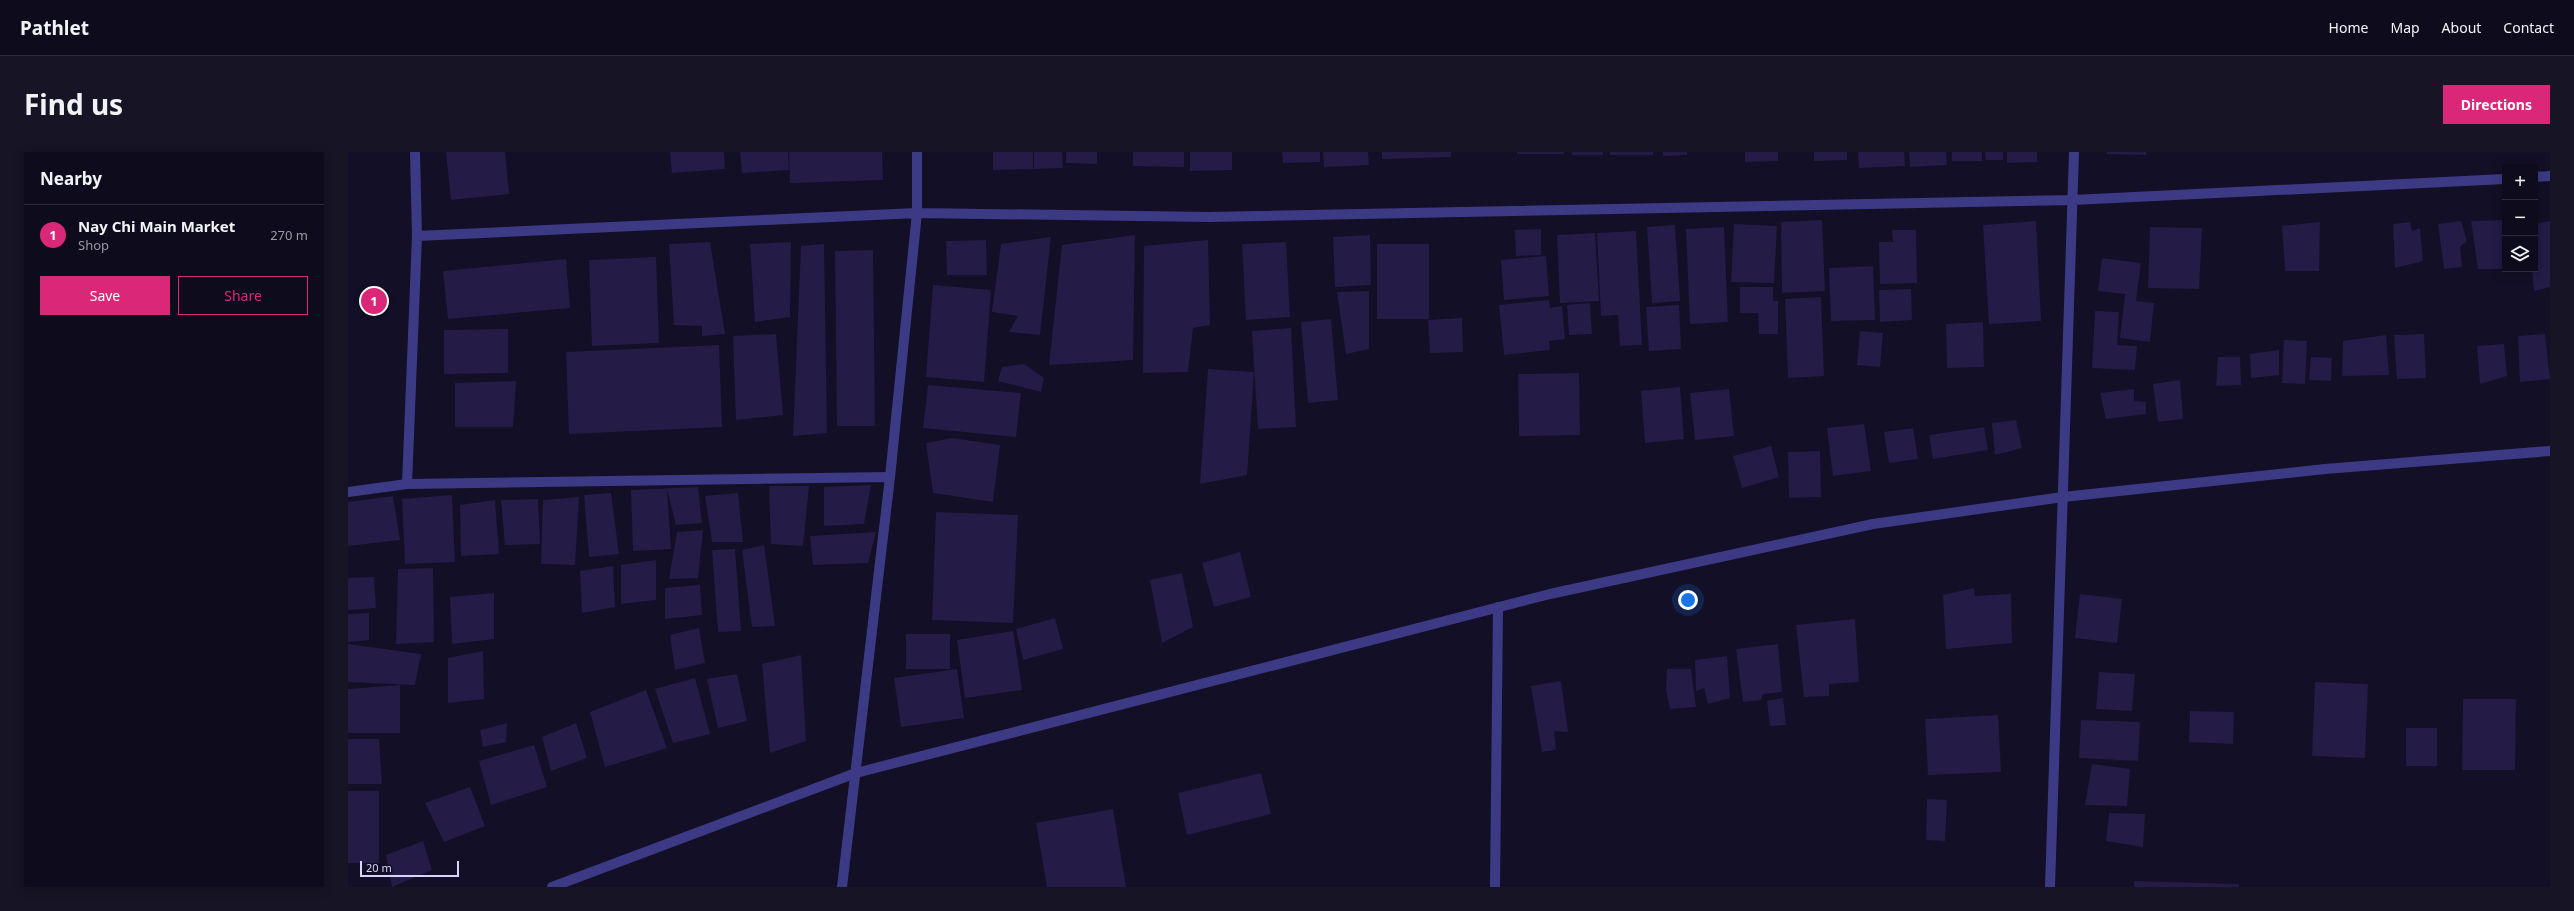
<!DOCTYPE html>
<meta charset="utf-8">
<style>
body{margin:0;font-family:"Noto Sans",sans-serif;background:#171425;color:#f1f3f6}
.controls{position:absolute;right:12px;top:12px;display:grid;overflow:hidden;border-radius:0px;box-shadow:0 2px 10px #0003}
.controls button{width:36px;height:36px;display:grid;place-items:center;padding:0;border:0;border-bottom:1px solid #2e2b3b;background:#0e0b1c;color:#f1f3f6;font:20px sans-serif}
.scale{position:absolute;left:12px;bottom:10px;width:99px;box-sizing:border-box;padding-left:4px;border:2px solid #d9d4ff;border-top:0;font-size:11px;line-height:14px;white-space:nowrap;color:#d9d4ff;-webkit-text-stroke:3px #130f26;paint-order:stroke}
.you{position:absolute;left:1340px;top:448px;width:14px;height:14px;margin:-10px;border:3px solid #fff;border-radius:50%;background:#1a73e8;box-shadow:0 0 0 6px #1a73e833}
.badge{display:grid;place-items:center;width:26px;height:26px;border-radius:50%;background:#db2777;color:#fff;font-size:13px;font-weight:700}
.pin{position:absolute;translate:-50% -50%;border:2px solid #fff;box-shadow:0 1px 4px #0006}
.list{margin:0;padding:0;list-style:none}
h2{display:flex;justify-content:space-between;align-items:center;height:52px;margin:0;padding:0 16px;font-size:17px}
h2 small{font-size:13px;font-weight:400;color:#9b9ba3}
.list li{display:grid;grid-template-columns:26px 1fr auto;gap:12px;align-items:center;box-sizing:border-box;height:60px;padding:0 16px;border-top:1px solid #2e2b3b}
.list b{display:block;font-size:15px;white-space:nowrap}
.list p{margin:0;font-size:13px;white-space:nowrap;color:#9b9ba3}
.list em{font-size:13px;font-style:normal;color:#9b9ba3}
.actions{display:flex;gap:8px;padding:12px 16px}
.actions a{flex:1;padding:9px 0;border:1px solid #db2777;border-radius:0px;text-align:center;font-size:14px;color:#db2777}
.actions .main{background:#db2777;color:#fff}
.icon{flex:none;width:22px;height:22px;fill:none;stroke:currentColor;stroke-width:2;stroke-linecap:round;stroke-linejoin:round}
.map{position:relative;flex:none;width:2202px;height:735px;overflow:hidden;border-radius:0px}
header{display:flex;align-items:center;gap:24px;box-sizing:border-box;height:56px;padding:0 20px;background:#0e0b1c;border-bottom:1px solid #2e2b3b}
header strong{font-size:19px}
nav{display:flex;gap:22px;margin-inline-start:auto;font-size:14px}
.intro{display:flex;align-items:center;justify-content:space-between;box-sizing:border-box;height:96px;padding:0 24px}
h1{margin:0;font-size:28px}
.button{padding:10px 18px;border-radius:0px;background:#db2777;color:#fff;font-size:14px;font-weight:700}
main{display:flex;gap:24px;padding:0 24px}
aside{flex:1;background:#0e0b1c;border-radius:0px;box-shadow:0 2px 10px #0003}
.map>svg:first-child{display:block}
</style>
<header>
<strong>Pathlet</strong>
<nav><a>Home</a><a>Map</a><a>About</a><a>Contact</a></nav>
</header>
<div class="intro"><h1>Find us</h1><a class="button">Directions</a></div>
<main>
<aside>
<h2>Nearby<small></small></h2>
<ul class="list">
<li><span class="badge">1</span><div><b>Nay Chi Main Market</b><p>Shop</p></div><em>270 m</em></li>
</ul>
<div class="actions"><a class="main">Save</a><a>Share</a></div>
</aside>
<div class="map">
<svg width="2202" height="735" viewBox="0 0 2202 735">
<rect width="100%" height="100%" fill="#130f26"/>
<path fill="#241b47" d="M98,0H157L161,42L103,48Z
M322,0H376L377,17L324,21Z
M392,0H440L441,18L394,21Z
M441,0H534L535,28L442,31Z
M645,0H685V17L645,18Z
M686,0H714L715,16L686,17Z
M718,0H749V12L718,11Z
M785,0H836V15L785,14Z
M842,0H884V18L842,19Z
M934,0H972V10L935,11Z
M975,0H1020L1021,13L976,15Z
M1034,0H1103V5L1034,7Z
M1169,0H1216V2H1169Z
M1224,0H1255V3H1224Z
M1262,0H1305V3H1262Z
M1315,0H1339V3L1315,4Z
M1397,0H1430V9L1397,10Z
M1466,0H1499V8L1466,9Z
M1510,0H1556L1557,14L1511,16Z
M1561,0H1598L1599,13L1562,15Z
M1604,0H1634V9H1604Z
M1637,0H1655V8H1638Z
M1659,0H1689V10L1659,11Z
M1759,0H1798V3L1759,2Z
M1474,68L1477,139L1434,141L1433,70Z
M2157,68V117H2130L2123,69Z
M1688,69L1693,169L1641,172L1635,73Z
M2113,69L2119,89L2112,95L2114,115L2096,117L2090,72Z
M2202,69V135L2186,139L2184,117H2187V72Z
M1972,70L1971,119H1937L1934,74Z
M2062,70L2064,79L2072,76L2075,109L2047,116L2045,72Z
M1386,72L1429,74L1426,131L1383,130Z
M1327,73L1332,149L1304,151L1299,75Z
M1376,75L1380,170L1342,172L1338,77Z
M1802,75L1854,76L1851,137L1800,136Z
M1193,77V103L1168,104L1167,78Z
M1544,78H1568L1569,131L1532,132L1531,90H1545Z
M1288,79L1294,193L1272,194L1270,163L1253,164L1249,81Z
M1247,81L1251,149L1212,151L1209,83Z
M787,83L785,208L701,213L714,93Z
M1022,83L1023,133L987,135L985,85Z
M703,85L692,183L661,180L670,164L644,160L653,92Z
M638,88L639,123H599L598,89Z
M860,88L862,173L845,176L840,220L795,221L796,94Z
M362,90L377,182L354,184V174L326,173L321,92Z
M443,90L442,165L407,170L402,92Z
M938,90L942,165L898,168L894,92Z
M476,92L479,281L445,284L453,94Z
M1029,92H1081V167H1029Z
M525,98L527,274H489L487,99Z
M1198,104L1201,144L1156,148L1153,108Z
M308,105L311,191L244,194L241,108Z
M1754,106L1793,111L1788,149L1806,151L1802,190L1772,186L1777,142L1750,139Z
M218,107L222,156L100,167L95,119Z
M1525,114L1527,168L1483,169L1481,116Z
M585,133L643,138L636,230L578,225Z
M1392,135H1425V149H1430V182H1411L1410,161H1392Z
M1563,137L1564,168L1532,170L1531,138Z
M1021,139V197L998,202L989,140Z
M1473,145L1476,224L1440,226L1437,147Z
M1201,148L1202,156L1214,154L1217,187L1201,189L1202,198L1156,203L1151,153Z
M1242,151L1244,182L1221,183L1219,153Z
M1331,153L1333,197L1301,199L1298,155Z
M1747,159L1771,160L1769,193L1789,194L1787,218L1744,216Z
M1114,166L1115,200L1082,201L1080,168Z
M983,167L990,248L960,251L953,170Z
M1635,170L1636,215L1599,216L1598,172Z
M943,176L948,275L910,277L904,179Z
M160,177V221L96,222V178Z
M1512,179L1535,181L1532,215L1509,213Z
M428,182L435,263L388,268L385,184Z
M2076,182L2078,226L2049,227L2046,183Z
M2197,182L2202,227L2172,230L2170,184Z
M2038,183L2041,223L1994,224L1995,189Z
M1936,188L1959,189L1957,232L1934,231Z
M2156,192L2159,224L2132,232L2129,194Z
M371,193L374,275L221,282L218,200Z
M1931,198V223L1903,226L1902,202Z
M1870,205H1892L1893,233L1868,234Z
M1963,205L1984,206L1983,229L1961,228Z
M676,212L696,226L693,240L650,229L654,215Z
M860,217L906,220L899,323L852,332Z
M1231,221L1232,283L1171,284L1170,222Z
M1832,228L1835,267L1810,270L1805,232Z
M168,229L165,275H107V231Z
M580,233L673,241L668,285L575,276Z
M1332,235L1336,287L1297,291L1293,239Z
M1381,237L1386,284L1347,288L1342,241Z
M1786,237V249L1798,250V262L1758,267L1752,241Z
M1668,268L1674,296L1647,303L1644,271Z
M1516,272L1523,319L1485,324L1479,276Z
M1636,275L1640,298L1585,307L1581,283Z
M1565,276L1570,307L1541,311L1536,280Z
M604,286L652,293L645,350L585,341L578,291Z
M1423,294L1431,325L1394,336L1385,304Z
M1472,299L1473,345L1441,346L1440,300Z
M523,333L516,372L476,374V335Z
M421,334H461L455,394L423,392Z
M350,335L354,371L328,373L319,337L323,397L285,399L283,338Z
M263,341L271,402L241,405L236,343Z
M390,341L395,390H364L357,344Z
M104,343L107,410L57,412L54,347Z
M45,344L52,388L0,394V350Z
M231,345L227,413L193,412L195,348Z
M190,347L192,392L157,393L153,348Z
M147,348L151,402L113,404L112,353Z
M588,360L670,363L665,471L584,468Z
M355,378L350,426L321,427L329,380Z
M528,380L520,411L465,413L462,384Z
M416,393L427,474L404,475L394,398Z
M387,397L393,479L370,480L364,398Z
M892,400L903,445L866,455L854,411Z
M308,408V448L273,452V413Z
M265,414L267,455L234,461L232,419Z
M85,416L86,490L48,492L50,417Z
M834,421L845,475L814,491L802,428Z
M26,425L28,456L0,458V426Z
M352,433L354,463L317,467V436Z
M1626,436L1627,444L1663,442L1664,491L1598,497L1595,443Z
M146,441V487L104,492L102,445Z
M1732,442L1774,447L1769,491L1727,486Z
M21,461V488L0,490V462Z
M707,466L715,497L675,508L668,477Z
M1507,467L1511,530L1481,532V544L1456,545L1448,473Z
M351,476L357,511L327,518L322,483Z
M665,479L674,538L617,546L609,488Z
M558,482H602V517H558Z
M0,492L73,502L67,533L0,530Z
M1430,492L1434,540L1415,542L1413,548L1395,550L1388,497Z
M135,499L136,547L100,551V506Z
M453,503L458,589L422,601L414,512Z
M1379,504L1382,546L1360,552L1356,536L1348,539L1347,508Z
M609,517L616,566L553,575L546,526Z
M1319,517H1343L1348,555L1322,557L1318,538Z
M1751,520L1787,522L1784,559L1748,557Z
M389,522L399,569L370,576L359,527Z
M347,526L362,582L325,591L307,537Z
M1213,529L1220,580L1206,579L1208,598L1194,600L1183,534Z
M1967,530L2020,532L2017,606L1964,604Z
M52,533V581H0V537Z
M298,538L319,596L257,615L242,560Z
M1435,546L1438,573L1422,574L1419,549Z
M2115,547H2168L2167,618H2114Z
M1842,559L1886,560L1885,592L1841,590Z
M1650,563L1653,620L1580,623L1577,567Z
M1733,568L1792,570L1790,609L1731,606Z
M159,571L158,590L135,595L132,578Z
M228,571L239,606L203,619L194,585Z
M2058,576H2089V614H2058Z
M0,587H31L34,632H0Z
M186,593L199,635L143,653L131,609Z
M1744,612L1782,617L1779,654L1737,653Z
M913,621L923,662L839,683L830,641Z
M122,635L137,674L96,690L77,651Z
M0,639H31V711H0Z
M1579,647L1599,648L1597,689L1578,688Z
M765,657L778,735H699L688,671Z
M1761,661L1797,662L1795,695L1758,689Z
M75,689L84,718L44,735L38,703Z
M1786,729L1891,732V735H1786Z"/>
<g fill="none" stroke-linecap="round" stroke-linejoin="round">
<path stroke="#3d3a85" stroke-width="10" d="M204,735L508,621L1202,442L1525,372L1715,345L1977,317L2202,299"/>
<path stroke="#3d3a85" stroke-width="10" d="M2187,25L2202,24
M69,84L569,61V0
M542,325L569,61L861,65L1725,48L2157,27
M59,332L69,84L67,0
M1147,735L1150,455
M1702,735L1726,0"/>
<path stroke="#3d3a85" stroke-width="10" d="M0,340L59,332L542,325L494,735"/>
</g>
</svg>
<div class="controls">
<button>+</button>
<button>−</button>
<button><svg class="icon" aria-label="layers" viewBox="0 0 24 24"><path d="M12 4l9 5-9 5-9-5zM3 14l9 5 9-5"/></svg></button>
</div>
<div class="scale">20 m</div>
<div class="you"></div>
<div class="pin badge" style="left:26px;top:149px">1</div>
</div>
</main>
